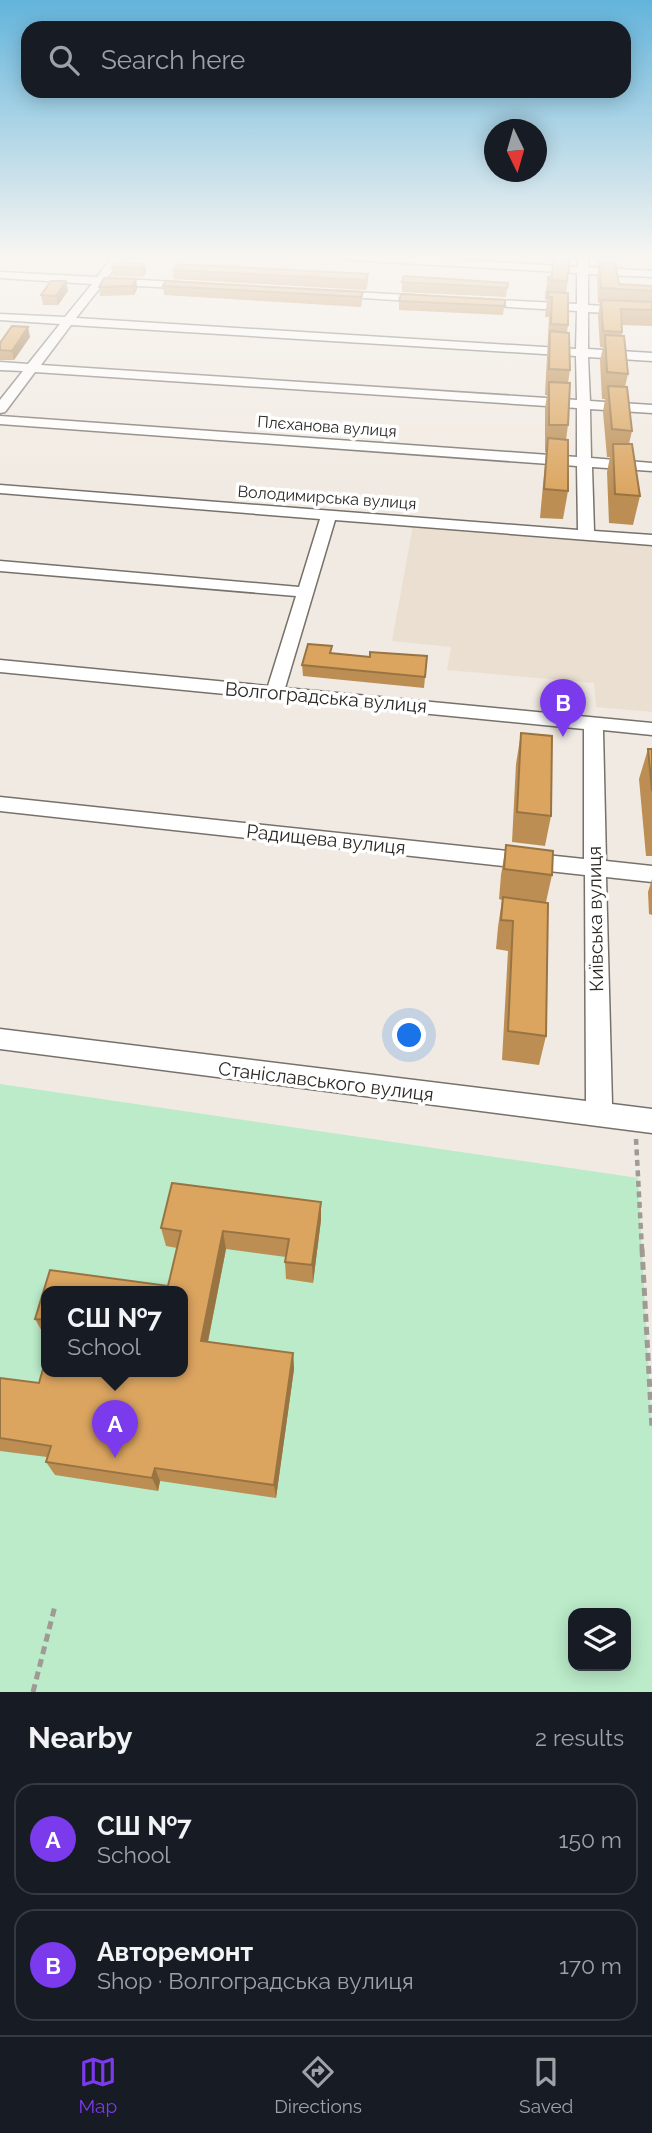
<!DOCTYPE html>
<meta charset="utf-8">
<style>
body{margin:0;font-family:Raleway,sans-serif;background:#20242c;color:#f1f3f6}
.controls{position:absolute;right:21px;bottom:21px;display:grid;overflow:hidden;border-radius:14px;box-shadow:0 4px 18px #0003}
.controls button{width:63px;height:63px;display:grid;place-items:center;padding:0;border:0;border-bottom:2px solid #363941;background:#171b24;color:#f1f3f6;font:35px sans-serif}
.compass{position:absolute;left:484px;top:119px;width:63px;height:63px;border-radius:50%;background:#171b24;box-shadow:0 4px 18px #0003;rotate:175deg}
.you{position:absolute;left:410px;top:1036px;width:24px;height:24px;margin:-18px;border:5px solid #fff;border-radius:50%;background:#1a73e8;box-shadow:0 0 0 10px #1a73e833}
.badge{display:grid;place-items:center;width:46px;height:46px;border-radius:50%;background:#7c3aed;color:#fff;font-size:23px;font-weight:700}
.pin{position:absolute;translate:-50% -58px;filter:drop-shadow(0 2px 4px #0008)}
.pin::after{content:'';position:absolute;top:37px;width:24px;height:21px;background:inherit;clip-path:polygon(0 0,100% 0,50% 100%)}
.popup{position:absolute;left:41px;top:1286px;width:147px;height:91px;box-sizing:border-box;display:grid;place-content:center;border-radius:14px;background:#171b24;filter:drop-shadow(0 2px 5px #0005);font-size:23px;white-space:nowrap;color:#9ea1a6}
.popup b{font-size:26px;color:#f1f3f6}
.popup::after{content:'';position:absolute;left:50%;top:100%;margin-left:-14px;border:14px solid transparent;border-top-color:#171b24}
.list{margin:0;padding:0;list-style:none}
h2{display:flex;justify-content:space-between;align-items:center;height:91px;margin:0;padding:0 28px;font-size:30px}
h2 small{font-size:23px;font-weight:400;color:#9ea1a6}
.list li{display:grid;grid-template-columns:46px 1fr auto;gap:21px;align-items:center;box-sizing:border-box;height:112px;margin:0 14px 14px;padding:0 14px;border:2px solid #363941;border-radius:21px}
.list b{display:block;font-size:26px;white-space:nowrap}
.list p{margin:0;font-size:23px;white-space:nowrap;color:#9ea1a6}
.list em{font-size:23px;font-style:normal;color:#9ea1a6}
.icon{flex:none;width:38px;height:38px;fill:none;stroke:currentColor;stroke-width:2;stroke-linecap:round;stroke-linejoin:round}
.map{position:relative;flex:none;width:652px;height:1692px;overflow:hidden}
.search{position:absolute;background:#171b24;box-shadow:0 4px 18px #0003;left:21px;right:21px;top:21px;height:77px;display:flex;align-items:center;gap:18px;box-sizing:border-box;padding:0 24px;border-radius:21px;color:#9ea1a6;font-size:26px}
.sheet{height:343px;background:#171b24}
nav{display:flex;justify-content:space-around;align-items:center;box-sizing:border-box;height:98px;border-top:2px solid #363941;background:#171b24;font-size:19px;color:#9ea1a6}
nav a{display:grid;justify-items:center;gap:4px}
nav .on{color:#7c3aed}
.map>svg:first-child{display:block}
</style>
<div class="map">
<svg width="652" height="1692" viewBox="0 0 652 1692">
<rect width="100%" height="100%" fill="#f1eae2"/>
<path fill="#ebdfd1" d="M413,525L652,546V712L596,707L594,683L447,670L451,647L392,641Z"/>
<path fill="#bbebc9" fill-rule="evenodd" d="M0,1084L638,1178L652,1428V1692H0ZM47,1292H183V1372H47ZM573,1613H626V1666H573Z"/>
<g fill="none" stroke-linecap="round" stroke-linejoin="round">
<defs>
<path id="minor" d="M112,257H123L107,278L192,283L198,286L192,289L103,284L76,318L576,349L577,311L476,305L470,302L476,299L577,304V273L349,260L344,257H409L578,267V257H588V267L652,271V277L588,274V305L652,309V315L588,312V349L652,353V361L588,357L590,401L652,405V413L590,409L591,458L652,463V471L592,467L594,531L652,535V545L335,520L285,688L652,723V735L603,730L606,861L652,866V882L606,877L612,1104L652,1109V1133L0,1049V1029L586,1101L585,875L0,811V797L584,859V729L0,672V660L268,686L296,596L0,571V561L299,587L320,519L0,493V485L578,530L577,466L0,424V416L577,457V408L35,372L5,412L0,413V400L23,371L0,370V362L28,364L60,324L0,320V314L65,317L92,284L0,278V272L97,277ZM71,325L576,356L577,400L41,365Z
M336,291L426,296L432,299L426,302L332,296L330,294Z"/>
</defs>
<use href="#minor" stroke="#77716a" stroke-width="3"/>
<path stroke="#9f9a94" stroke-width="4.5" stroke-dasharray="6 4.5" stroke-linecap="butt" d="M636,1139L642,1250"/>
<path stroke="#9f9a94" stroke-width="5" stroke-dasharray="8 5" stroke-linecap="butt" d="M642,1249L652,1428
M33,1692L55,1606"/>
<use href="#minor" fill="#fff" fill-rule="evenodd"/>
</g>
<path fill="#bc8e53" d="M553,257L569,273L566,293L568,325L567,332L570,370L568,383V425L566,440L568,491L563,519L540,518L546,452H545V408L547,395H545L549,317H545L547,300H545V296L548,277H551Z
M599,262L619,284L652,286V326L622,325V336L628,374L625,387L632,431L629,444L640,496L633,525L609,523L607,472L610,457H607L603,412L605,399H602L600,361L603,347H600L598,315L600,303H598L597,277Z
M145,264L146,273L143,277L113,276L112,267Z
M173,270L368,274V283L366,290L174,279Z
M136,279L137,289L134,295L100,296L99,287Z
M66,281L68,291L58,305H43L41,295Z
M402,282L508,283L506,297L402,292Z
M163,286L363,292L362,301L361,307L164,295Z
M505,300L503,315L399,310V301Z
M30,337L14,360H0V343Z
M332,653L370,657L427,656L424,688L303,676L302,665Z
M521,733L551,816L545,846L512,842L516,764Z
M648,749H652V856H646L639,779Z
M506,845L552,875L546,902V1036L539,1065L502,1060L508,951L496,949L498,927L502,900L499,899L501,875Z
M652,879V915L649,914L648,892Z
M172,1183L321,1202V1220L313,1283L286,1279L285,1262L286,1257L226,1249L208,1342L293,1353L294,1369L276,1498L160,1481L158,1491L55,1475L46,1462L47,1457L0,1451V1378L39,1383L47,1355V1372H183V1292H47V1336L44,1335L35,1319L50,1270L168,1286L177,1248L166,1246L161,1228Z"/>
<path fill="#997443" d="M145,264L146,273L143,277L142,268Z
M136,279L137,289L134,295L133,286Z
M66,281L68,291L58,305L56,296Z
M28,327L30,337L14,360L12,351Z
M321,1202V1220L313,1283L312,1265Z
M223,1231L226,1249L205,1356L201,1341Z
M293,1353L294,1369L276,1498L274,1485Z
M155,1468L160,1481L158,1491L152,1478Z"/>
<path fill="#dba560" stroke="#997443" stroke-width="2" d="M553,257H569V273H567V281L548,280V277H552Z
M115,262L145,264L142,268L112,267Z
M599,262L615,263L619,284L652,286V291L601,288Z
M178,264L368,274L366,280L173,270Z
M404,276L508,283L507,288L402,282Z
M104,278L136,279L133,286L99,287Z
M51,281H66L56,296L41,295Z
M166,281L363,292L361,297L163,286Z
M548,292L568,293V325L551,324L552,297H548Z
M401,294L505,300V306L399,301Z
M601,300L652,302V310L621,309L622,332L603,331Z
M12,326L28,327L12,351L0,350V343Z
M550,331L569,333L570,370L549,369Z
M605,335L624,336L628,374L607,372Z
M549,382L570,383L568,425H549Z
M608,386L627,387L632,431L612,429Z
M548,438L568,440V491L544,489Z
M613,444H632L640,496L615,494Z
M308,644L332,646L330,653L370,657V652L427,656L425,677L302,665Z
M521,733L552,736L551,816L517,812Z
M648,749H652V791Z
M506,845L553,851L552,875L504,869Z
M503,897L548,903L546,1036L508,1031L513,921L501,920Z
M172,1183L321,1202L312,1265L285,1262L289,1239L223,1231L201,1341L293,1353L274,1485L155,1468L152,1478L46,1462L51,1446L0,1438V1378L39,1383L47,1355V1372H183V1292H47V1320L35,1319L50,1270L168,1286L181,1231L161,1228Z"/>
<linearGradient id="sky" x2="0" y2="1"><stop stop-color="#63b4db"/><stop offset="0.52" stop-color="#f9f6f2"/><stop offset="1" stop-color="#f9f6f2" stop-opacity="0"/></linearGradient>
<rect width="652" height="494" fill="url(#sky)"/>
<g text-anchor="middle" stroke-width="7" stroke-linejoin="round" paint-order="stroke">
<g font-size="16" fill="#2b2825" stroke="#fff">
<text transform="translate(327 426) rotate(4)" y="6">Плєханова вулиця</text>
<text transform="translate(327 497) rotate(4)" y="6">Володимирська вулиця</text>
</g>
<g font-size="19" fill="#2b2825" stroke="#fff">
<text transform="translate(326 697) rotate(5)" y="7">Волгоградська вулиця</text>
<text transform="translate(326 839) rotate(6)" y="7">Радищева вулиця</text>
<text transform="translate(595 919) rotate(-91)" y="7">Київська вулиця</text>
<text transform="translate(326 1081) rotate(7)" y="7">Станіславського вулиця</text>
</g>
</g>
</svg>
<div class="controls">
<button><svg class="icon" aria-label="layers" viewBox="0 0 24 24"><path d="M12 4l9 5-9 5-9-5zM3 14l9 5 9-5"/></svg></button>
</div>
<svg class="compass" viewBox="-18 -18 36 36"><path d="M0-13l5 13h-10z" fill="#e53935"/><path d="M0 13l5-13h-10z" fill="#9ea1a6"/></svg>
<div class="you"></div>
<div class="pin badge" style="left:115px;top:1458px">A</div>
<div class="popup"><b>СШ №7</b>School</div>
<div class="pin badge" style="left:563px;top:737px">B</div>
<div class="search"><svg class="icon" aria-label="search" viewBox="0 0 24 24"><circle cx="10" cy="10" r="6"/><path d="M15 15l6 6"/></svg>Search here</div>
</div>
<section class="sheet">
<h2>Nearby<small>2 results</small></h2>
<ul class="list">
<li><span class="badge">A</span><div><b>СШ №7</b><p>School</p></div><em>150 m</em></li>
<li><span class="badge">B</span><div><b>Авторемонт</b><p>Shop · Волгоградська вулиця</p></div><em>170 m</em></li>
</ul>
</section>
<nav>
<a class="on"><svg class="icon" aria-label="map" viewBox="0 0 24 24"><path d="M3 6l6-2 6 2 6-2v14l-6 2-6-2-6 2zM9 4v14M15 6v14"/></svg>Map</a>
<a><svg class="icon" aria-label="directions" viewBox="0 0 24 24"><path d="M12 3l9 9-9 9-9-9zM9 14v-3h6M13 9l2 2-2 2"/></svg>Directions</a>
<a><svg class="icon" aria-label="saved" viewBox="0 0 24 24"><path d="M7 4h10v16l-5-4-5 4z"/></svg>Saved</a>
</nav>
